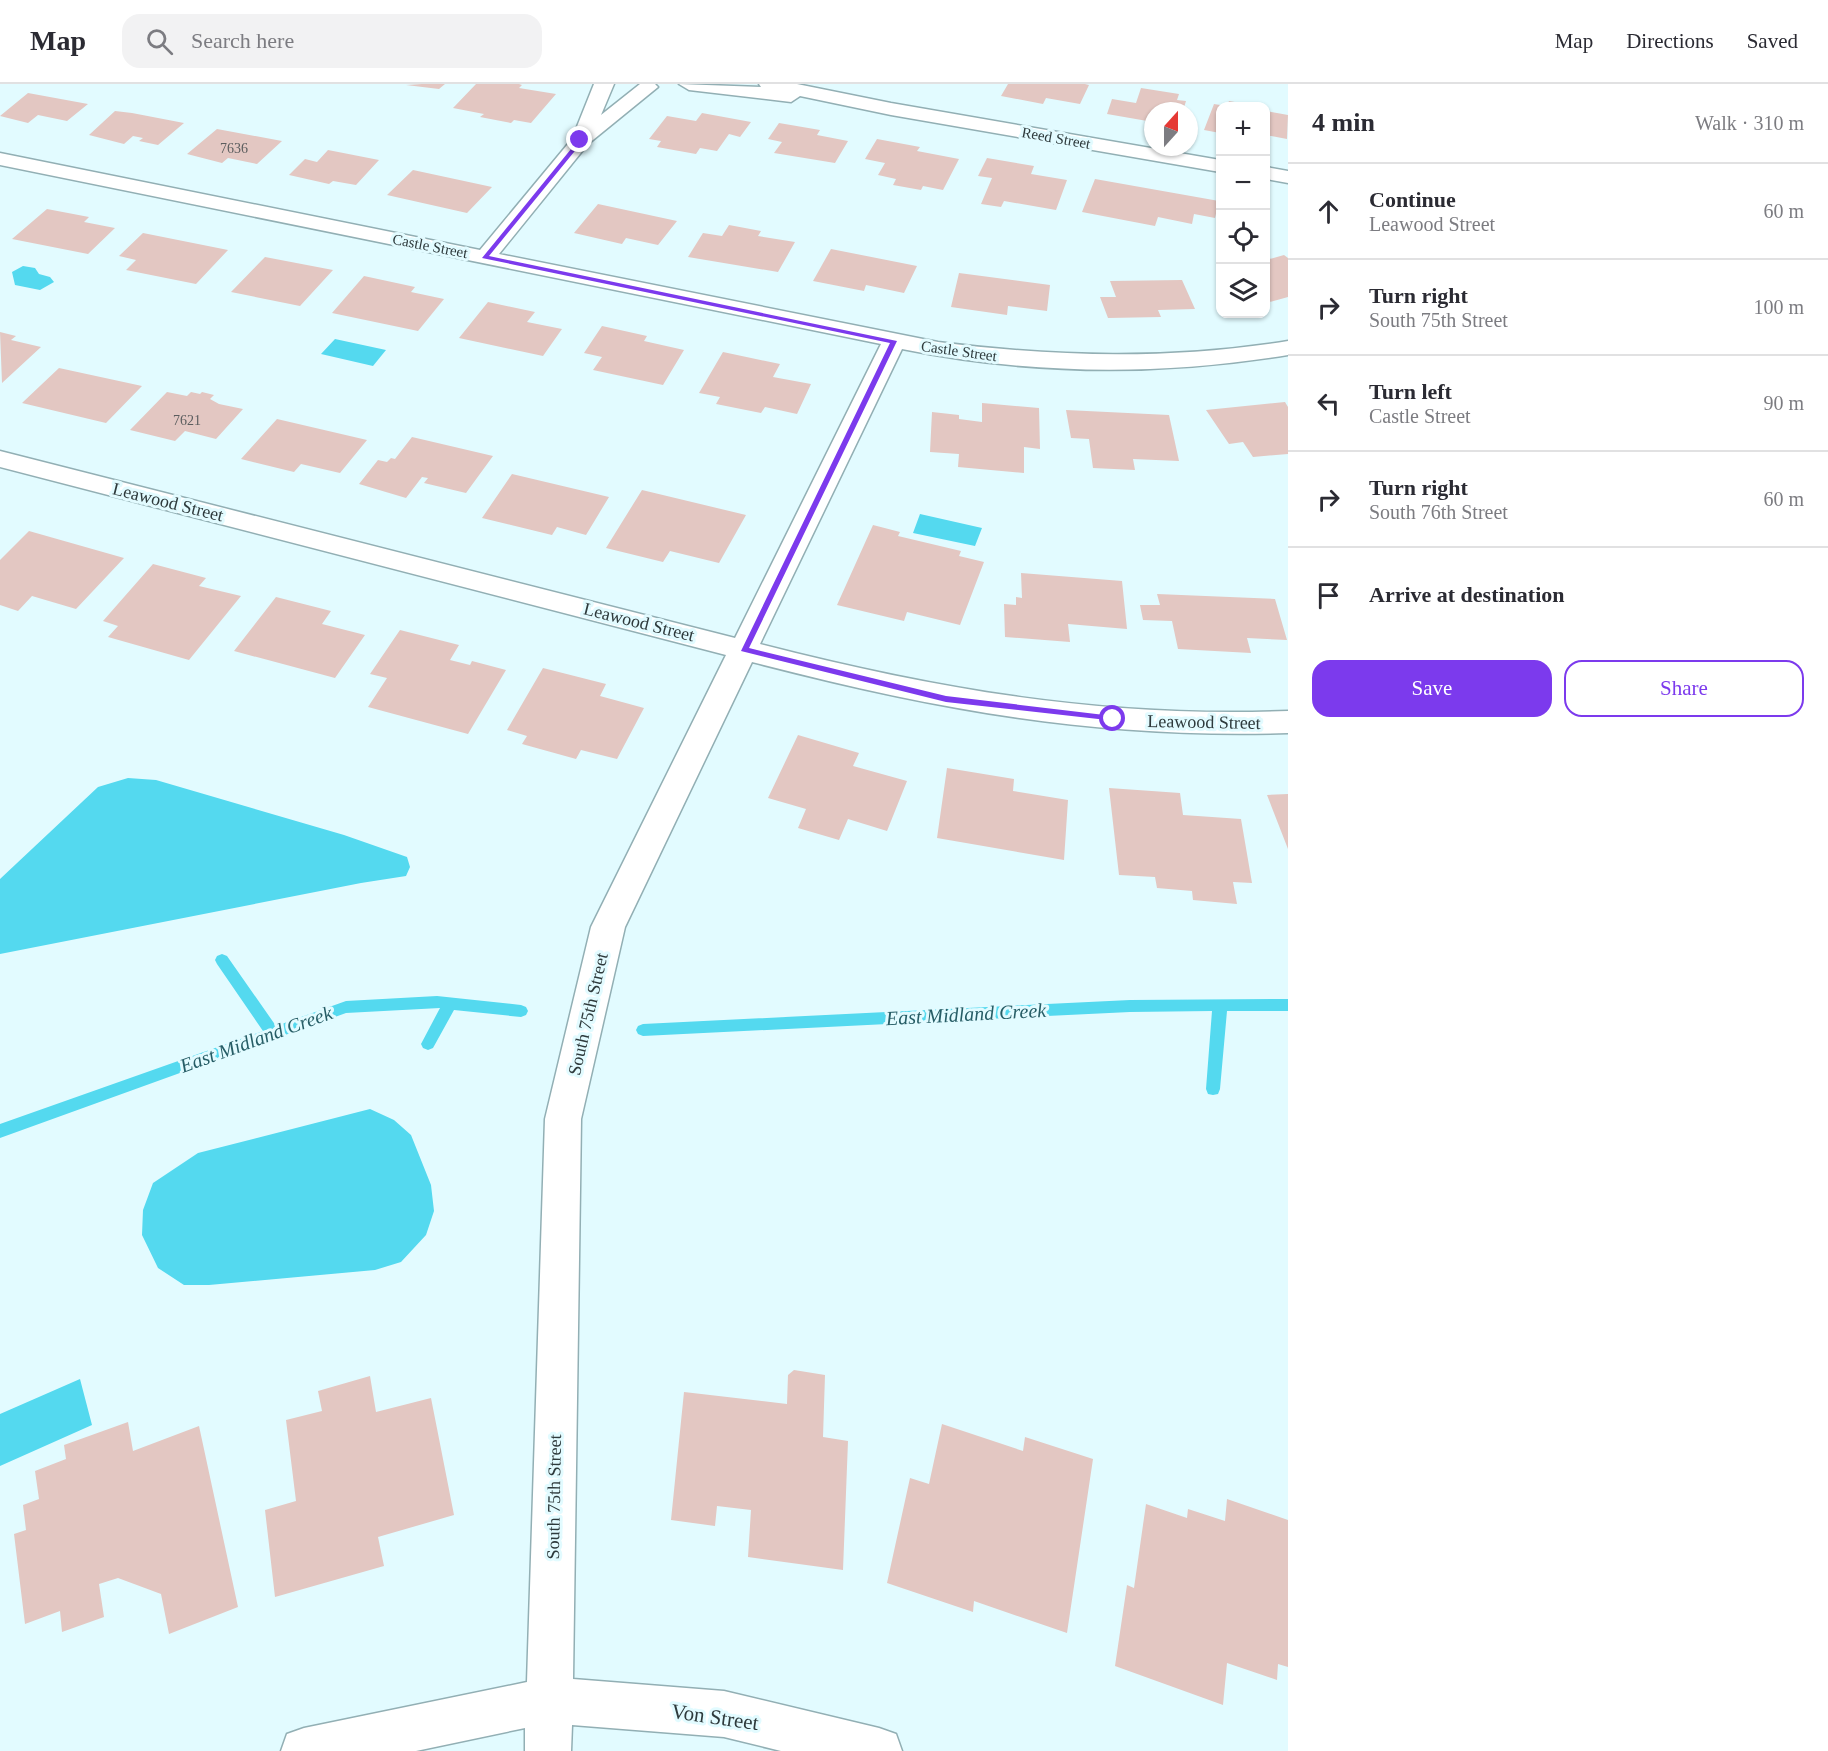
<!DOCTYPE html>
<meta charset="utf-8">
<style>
body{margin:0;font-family:"Times New Roman",serif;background:#f2f2f3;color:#2b2b33}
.controls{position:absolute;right:18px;top:18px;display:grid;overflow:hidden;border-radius:12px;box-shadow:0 2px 4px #0004}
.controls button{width:54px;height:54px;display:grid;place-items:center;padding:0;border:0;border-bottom:2px solid #e1e1e2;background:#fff;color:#2b2b33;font:30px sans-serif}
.compass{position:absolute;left:1144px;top:18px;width:54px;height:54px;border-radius:50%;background:#fff;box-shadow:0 2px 4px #0004;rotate:21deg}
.stop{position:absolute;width:18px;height:18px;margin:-14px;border:4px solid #7c3aed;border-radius:50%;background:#fff}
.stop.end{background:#7c3aed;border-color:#fff;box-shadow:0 2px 6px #0008}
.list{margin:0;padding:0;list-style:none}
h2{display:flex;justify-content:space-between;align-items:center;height:78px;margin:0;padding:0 24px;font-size:26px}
h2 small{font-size:20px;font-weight:400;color:#7c7c81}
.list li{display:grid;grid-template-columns:39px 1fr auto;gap:18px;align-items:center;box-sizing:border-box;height:96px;padding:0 24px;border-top:2px solid #e1e1e2}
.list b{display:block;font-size:22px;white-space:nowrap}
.list p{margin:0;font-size:20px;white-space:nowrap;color:#7c7c81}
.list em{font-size:20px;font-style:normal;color:#7c7c81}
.actions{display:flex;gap:12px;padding:18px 24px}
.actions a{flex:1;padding:14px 0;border:2px solid #7c3aed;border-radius:18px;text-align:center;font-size:21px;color:#7c3aed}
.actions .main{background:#7c3aed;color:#fff}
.icon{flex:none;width:33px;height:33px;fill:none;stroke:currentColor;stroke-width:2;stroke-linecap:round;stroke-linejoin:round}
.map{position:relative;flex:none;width:1288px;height:1667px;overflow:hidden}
header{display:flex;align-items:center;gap:36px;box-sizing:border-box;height:84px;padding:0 30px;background:#fff;border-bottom:2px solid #e1e1e2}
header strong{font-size:28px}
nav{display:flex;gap:33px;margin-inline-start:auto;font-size:21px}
.search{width:420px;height:54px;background:#f2f2f3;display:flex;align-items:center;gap:15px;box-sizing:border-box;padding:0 21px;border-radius:18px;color:#7c7c81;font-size:22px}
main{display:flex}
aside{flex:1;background:#fff}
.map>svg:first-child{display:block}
</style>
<header>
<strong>Map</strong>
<div class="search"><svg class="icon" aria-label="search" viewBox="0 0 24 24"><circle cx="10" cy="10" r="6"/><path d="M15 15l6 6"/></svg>Search here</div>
<nav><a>Map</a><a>Directions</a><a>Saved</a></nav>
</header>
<main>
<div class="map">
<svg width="1288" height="1667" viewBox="0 0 1288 1667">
<rect width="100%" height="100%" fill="#e2fbff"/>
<path fill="#54d9ef" d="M23,182L35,184L39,190L50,193L54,198L40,206L15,201L12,188Z
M335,255L386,266L373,282L321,270Z
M920,430L982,444L975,462L913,449Z
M128,694L156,696L344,751L407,773L410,783L406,792L361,799L0,870V795L98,703Z
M370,1025L394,1036L411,1051L431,1101L434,1127L426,1151L401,1178L375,1186L209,1201H184L158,1184L142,1151L143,1126L153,1099L198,1069Z
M80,1295L92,1341L0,1382V1330Z"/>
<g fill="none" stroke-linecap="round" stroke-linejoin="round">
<path fill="#54d9ef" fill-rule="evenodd" d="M222,870L227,872L276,942L346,917L437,912L521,921L526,923L528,927L526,931L521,933L454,926L433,964L428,966L423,964L421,960L440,924L346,929L0,1054V1040L263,947L217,880L215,876L217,872Z
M1288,915V927H1227L1220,1005L1218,1010L1213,1011L1208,1010L1206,1005L1212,927L1130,928L643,952L638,950L636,946L638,942L643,940L1130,916Z"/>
</g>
<path fill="#e3c7c2" d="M422,0H445L439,5L406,1Z
M476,0H519L522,1L519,4L556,10L531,39L514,36L511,39L480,33L484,30L453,24Z
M1008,0H1085L1089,1L1080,20L1046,14L1043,20L1001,12Z
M1141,4L1179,10L1177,16L1186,17L1183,27H1153V38L1107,30L1112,15L1136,19Z
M28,9L88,20L67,37L38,31L28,39L0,32Z
M1229,17L1252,21V22H1227Z
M1214,20L1220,21V49L1204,46Z
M115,27L132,29L184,39L158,61L139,57L143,54L133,52L124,60L89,51Z
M1266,27L1288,31L1287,55L1266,51Z
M702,29L751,38L740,53L729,50L717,67L700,64L696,70L657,63L661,57L649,55L667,32L696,37Z
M779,39L820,46L817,51L848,57L835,79L774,69L782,58L768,55Z
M217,45L282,57L257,80L228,74L222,79L187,70Z
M877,55L920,63L917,67L959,75L943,106L923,102L921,106L893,101L896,95L878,91L885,79L865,75Z
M328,66L379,76L356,101L333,97L329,100L289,91L305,75L317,78Z
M987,74L1034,82L1031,90L1067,96L1056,126L1004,117L1001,123L981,120L992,94L978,92Z
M413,86L492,103L467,129L387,111Z
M1095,95L1219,117L1215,134L1194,130L1192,140L1158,133L1155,142L1082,128Z
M598,120L677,137L658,161L626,154L622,160L574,149Z
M47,125L89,133L84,138L115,144L88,170L12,155Z
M729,141L761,147L758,152L795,158L778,188L688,173L703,149L722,152Z
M143,149L228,166L196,200L126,186L136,176L119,172Z
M831,165L917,182L904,209L866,201L864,207L813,197Z
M1284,171L1288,174V213L1266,219V176Z
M265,173L333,186L300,222L231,208Z
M959,189L1050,201L1047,227L1008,222L1007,231L951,223Z
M364,192L415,203L411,208L444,215L418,247L332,229Z
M1182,196L1195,225L1158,226L1161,233L1108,234L1100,213H1116L1110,197Z
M488,218L535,228L527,238L562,245L543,272L459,254Z
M602,242L647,252L644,257L684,266L663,301L593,286L602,273L584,269Z
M0,248L16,252L11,256L41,263L2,299Z
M723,268L780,280L773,293L811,300L797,330L765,323L761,329L716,320L720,313L699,309Z
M59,284L142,302L106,339L22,319Z
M167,308L187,312L191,308L200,310L202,308L214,311L210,315L219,320L243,325L216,355L185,347L175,357L130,346Z
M1285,318L1288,323V370L1253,373L1243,358L1229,360L1206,326Z
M982,319L1039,324L1040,365L1024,363V389L958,383L959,370L930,368L932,328L959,331V335L982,338Z
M1066,326L1169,331L1179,377L1133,375L1135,386L1093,384L1089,355L1071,354Z
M277,335L367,356L340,389L301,380L294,388L241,375Z
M412,353L493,372L466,409L424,399L428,394L422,393L406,414L359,400L378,376L387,378L391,374L395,375Z
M512,390L609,413L586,451L557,443L552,451L482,434Z
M642,406L746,431L719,479L670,467L663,478L606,464Z
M873,441L900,448L898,452L961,467L959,472L984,478L960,541L907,528L904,537L837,521Z
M29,447L124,474L76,525L32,512L18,527L0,521V476Z
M153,480L206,494L199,502L241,512L189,576L108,553L118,542L103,537Z
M1021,489L1122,497L1127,545L1068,540L1070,558L1005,553L1004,520L1016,521V513L1022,514Z
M1157,510L1275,515L1287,556L1247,554L1251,569L1178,565L1172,537L1143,536L1140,521H1160Z
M276,513L331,527L322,540L365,551L335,594L234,567Z
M400,546L459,561L450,576L470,581L472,577L506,586L468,650L368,623L387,594L370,590Z
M543,584L606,600L600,612L644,624L617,675L581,666L576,675L522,660L527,652L507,646Z
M798,651L859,669L853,682L907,697L887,747L848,735L839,756L798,744L806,725L768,714Z
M947,684L1014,695L1013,707L1068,716L1064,776L937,754Z
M1109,704L1180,709L1183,731L1241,735L1252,799L1233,798L1237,820L1193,816L1192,807L1157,804L1155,793L1119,791Z
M1288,710V765L1267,711Z
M794,1286L825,1291L823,1353L848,1357L843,1486L748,1473L751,1426L717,1422L715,1442L671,1436L684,1308L787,1320L788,1291Z
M370,1292L376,1328L431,1314L454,1431L378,1453L384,1482L275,1513L265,1426L296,1417L286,1336L322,1327L318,1307Z
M128,1338L133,1367L199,1342L238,1523L169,1550L161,1510L118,1494L99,1500L104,1533L62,1548L60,1527L25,1540L14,1450L26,1446L23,1421L39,1415L35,1387L66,1375L64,1361Z
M942,1340L1023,1367L1025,1353L1093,1375L1067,1549L974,1517L973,1528L887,1499L910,1394L929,1400Z
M1227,1415L1288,1436V1583L1278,1580L1277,1596L1227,1579L1223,1621L1115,1582L1127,1501L1134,1504L1146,1420L1187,1434L1188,1425L1225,1437Z"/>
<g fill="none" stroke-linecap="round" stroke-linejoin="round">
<defs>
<path id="minor" d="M594,0H614L601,31L640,0H655L658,3L588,60L499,170L938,258C1056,273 1170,276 1288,257V271C1160,292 1030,291 902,265L760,560C939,606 1103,634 1288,627V649C1097,655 936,626 752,578L625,843L581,1035L573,1595L724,1607L879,1644L896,1650L902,1667H781L724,1653L572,1641L571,1667H525V1644L416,1667H281L287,1650L304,1644L527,1598L545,1035L591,843L726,571L0,383V367L735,554L881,260L0,81V69L480,166L572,55Z
M679,0L761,3L759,0H797L891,19L1220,76V88L891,31L800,12L791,18L689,6Z
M1266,83L1288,87V99L1266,95Z"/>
</defs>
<use href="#minor" stroke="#92afb4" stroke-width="3"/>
<use href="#minor" fill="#fff" fill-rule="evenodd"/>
</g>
<path fill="#7c3aed" d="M580,54L583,57L489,172L897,257L749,564L946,612L1113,632L1116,633V637L946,618L741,567L890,259L482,174Z"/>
<g text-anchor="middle" stroke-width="6" stroke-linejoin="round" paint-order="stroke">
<g font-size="14" fill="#5b5d5e">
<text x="234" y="69">7636</text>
<text x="187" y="341">7621</text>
</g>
<g font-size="15" fill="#2e3a3c" stroke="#e2fbff">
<text transform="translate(1056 54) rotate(10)" y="5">Reed Street</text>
<text transform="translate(430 162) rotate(11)" y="5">Castle Street</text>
<text transform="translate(959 267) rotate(8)" y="5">Castle Street</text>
</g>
<g font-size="18" fill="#2e3a3c" stroke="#e2fbff">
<text transform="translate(168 418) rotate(14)" y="6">Leawood Street</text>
<text transform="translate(639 538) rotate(14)" y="6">Leawood Street</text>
<text transform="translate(1204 638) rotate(1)" y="6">Leawood Street</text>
<text transform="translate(588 930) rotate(-77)" y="6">South 75th Street</text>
<text transform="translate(554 1413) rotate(-89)" y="6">South 75th Street</text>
</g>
<g font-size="20" font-style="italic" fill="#265d66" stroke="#e2fbff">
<text transform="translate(966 930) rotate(-3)" y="7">East Midland Creek</text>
<text transform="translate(256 955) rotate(-20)" y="7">East Midland Creek</text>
</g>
<g font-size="21" fill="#2e3a3c" stroke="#e2fbff">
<text transform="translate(715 1633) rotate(8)" y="7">Von Street</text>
</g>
</g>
</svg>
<div class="controls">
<button>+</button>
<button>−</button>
<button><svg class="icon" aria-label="locate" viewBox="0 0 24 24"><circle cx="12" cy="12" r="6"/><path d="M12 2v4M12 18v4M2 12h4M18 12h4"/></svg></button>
<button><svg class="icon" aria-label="layers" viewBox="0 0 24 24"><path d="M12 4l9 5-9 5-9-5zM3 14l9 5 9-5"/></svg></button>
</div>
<svg class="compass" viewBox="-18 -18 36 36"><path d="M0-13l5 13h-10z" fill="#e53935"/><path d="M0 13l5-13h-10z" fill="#7c7c81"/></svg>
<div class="stop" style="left:1113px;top:635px"></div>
<div class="stop end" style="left:580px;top:56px"></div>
</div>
<aside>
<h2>4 min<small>Walk · 310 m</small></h2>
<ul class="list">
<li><svg class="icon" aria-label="ahead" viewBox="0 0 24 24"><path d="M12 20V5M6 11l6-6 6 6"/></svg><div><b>Continue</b><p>Leawood Street</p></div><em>60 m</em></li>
<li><svg class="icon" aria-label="right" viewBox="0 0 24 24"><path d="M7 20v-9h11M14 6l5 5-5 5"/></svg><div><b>Turn right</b><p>South 75th Street</p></div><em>100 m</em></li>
<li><svg class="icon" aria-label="left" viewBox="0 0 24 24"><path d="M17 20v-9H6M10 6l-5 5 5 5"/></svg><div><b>Turn left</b><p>Castle Street</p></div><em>90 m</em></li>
<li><svg class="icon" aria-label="right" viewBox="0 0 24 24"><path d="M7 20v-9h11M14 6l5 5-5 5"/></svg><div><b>Turn right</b><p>South 76th Street</p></div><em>60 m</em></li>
<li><svg class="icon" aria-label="arrive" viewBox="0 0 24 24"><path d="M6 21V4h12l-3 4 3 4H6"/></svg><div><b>Arrive at destination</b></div></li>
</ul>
<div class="actions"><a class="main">Save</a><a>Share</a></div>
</aside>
</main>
